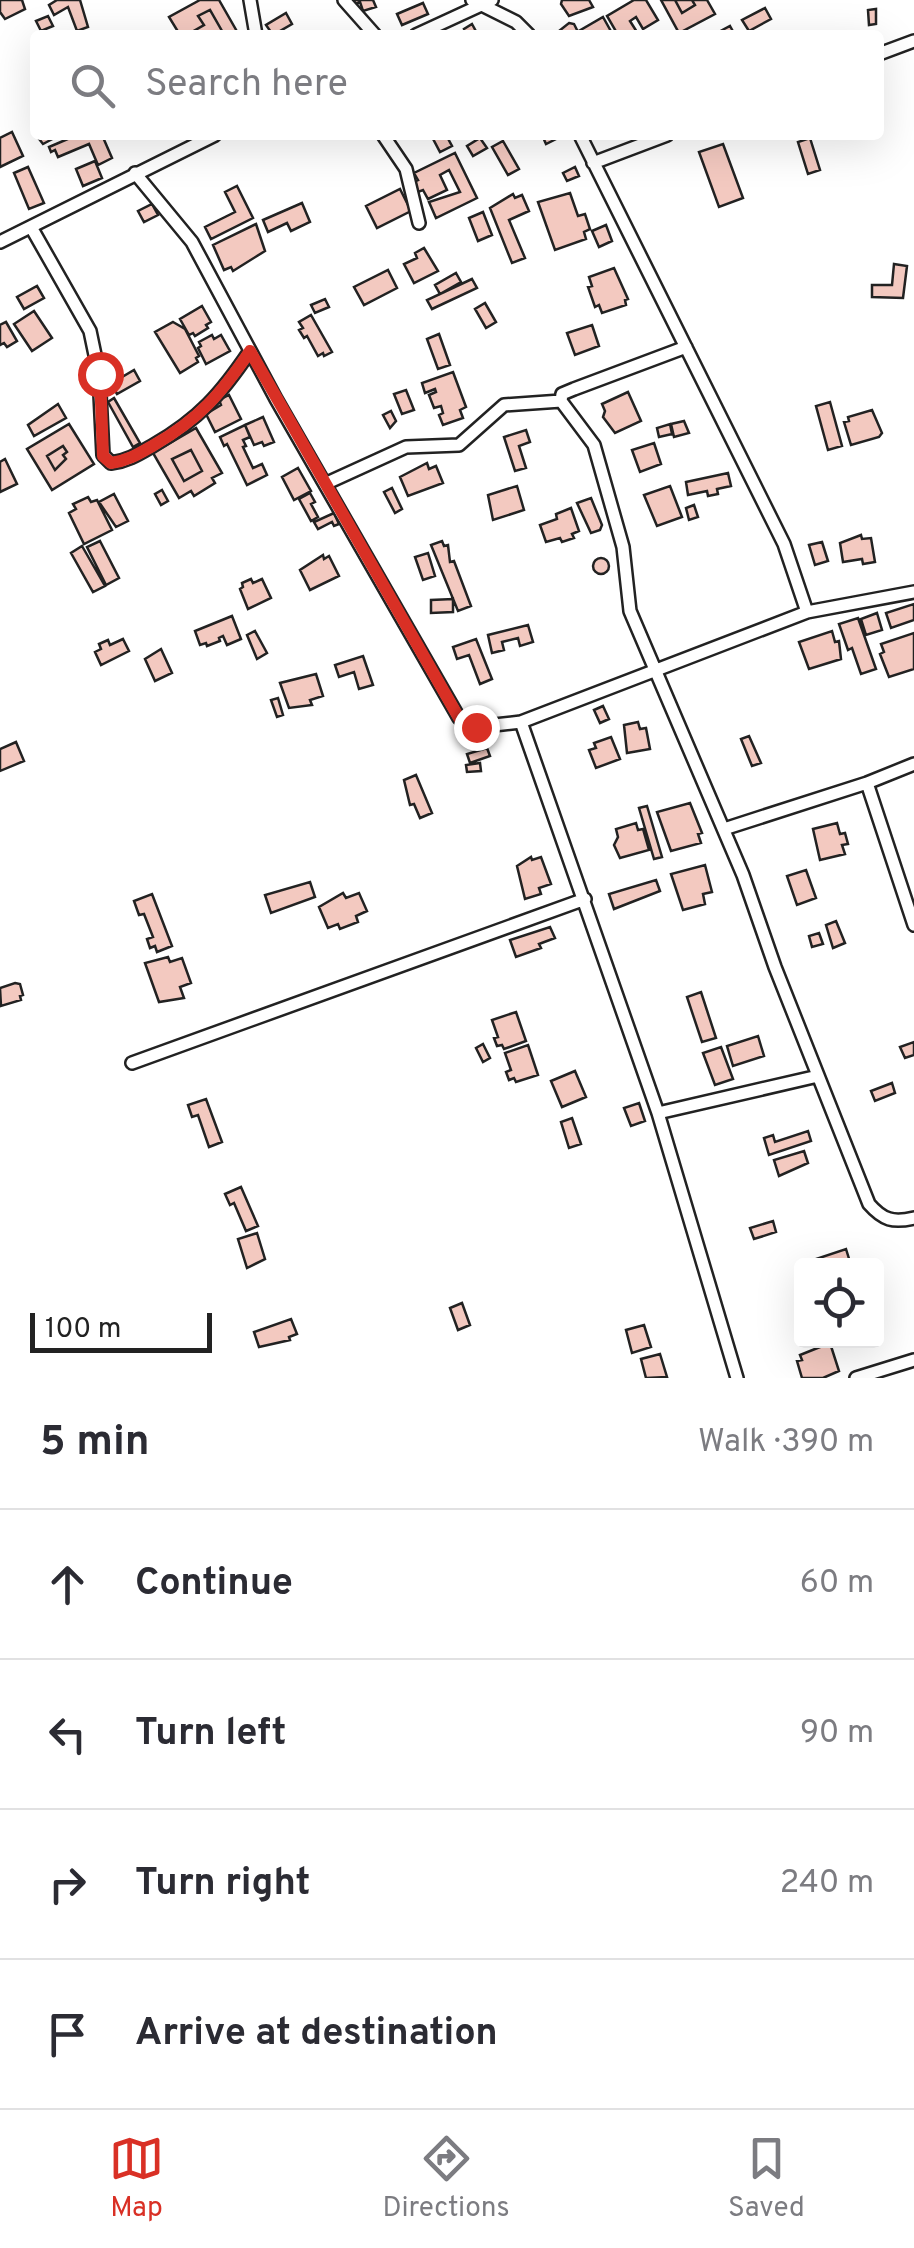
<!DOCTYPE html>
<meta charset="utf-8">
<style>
body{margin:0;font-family:Overpass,sans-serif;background:#f2f2f3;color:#2b2b33}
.controls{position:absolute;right:30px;bottom:30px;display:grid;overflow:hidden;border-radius:10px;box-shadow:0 10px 40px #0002}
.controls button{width:90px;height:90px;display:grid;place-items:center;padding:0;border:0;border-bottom:2px solid #e1e1e2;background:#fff;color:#2b2b33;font:50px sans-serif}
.scale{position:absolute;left:30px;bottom:25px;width:182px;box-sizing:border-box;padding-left:10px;border:5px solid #222;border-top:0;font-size:28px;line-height:35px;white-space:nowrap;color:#222;-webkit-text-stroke:8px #fff;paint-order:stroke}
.stop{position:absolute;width:30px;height:30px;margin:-22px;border:8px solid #d93025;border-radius:50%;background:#fff}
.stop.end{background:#d93025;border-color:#fff;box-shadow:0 2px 10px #0008}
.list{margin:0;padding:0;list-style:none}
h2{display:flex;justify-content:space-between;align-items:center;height:130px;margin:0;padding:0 40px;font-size:42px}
h2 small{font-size:32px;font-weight:400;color:#7c7c81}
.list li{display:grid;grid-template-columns:65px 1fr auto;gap:30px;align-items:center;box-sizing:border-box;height:150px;padding:0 40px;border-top:2px solid #e1e1e2}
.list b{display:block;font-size:38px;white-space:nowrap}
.list em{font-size:32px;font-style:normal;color:#7c7c81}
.icon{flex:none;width:55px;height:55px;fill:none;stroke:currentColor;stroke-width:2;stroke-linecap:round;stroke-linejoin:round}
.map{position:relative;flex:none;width:914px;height:1378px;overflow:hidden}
.search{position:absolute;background:#fff;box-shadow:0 10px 40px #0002;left:30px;right:30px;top:30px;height:110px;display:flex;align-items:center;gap:25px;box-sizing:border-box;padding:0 35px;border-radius:10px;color:#7c7c81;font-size:38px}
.sheet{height:730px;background:#fff}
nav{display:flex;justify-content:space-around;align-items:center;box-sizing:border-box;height:140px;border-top:2px solid #e1e1e2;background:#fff;font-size:28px;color:#7c7c81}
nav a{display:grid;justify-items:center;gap:5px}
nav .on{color:#d93025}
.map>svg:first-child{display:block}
</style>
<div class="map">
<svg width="914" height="1378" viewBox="0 0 914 1378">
<rect width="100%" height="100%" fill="#fff"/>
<path fill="#f3c9c0" stroke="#222" stroke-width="2.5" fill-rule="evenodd" d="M0,0H22L25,9L5,19L0,12Z
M57,0H80L88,27L77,31L68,7L54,15L49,5Z
M200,0H219L239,35H214L222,31L210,10L198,16L204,25L192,32L194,35H180L169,17Z
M349,0H373L376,7L363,11L360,2L351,6Z
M562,0H589L593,7L569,16L561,4Z
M634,0H646L658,20L643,29L636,17L630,21L637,32L618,35L607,16Z
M661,0H675L682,13L695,5L692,0H707L715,14L679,33Z
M675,0H692L695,5L682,13Z
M423,3L428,14L402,25L397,14Z
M765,8L771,19L749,31L742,20Z
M876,9V24L869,25L868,10Z
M210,10L222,31L214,35H194L192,32L204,25L198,16Z
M286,13L292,24L273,35L266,25Z
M48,16L53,26L41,31L36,21Z
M603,17L613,35H572Z
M569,23L574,24L577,30L569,35H554Z
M472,24L478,35H462L466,33L464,29Z
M730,26L735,35H713Z
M12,132L23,156L0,167V138Z
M36,135H60L43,144Z
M77,135H102L112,158L98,165L89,144L58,157L55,150L51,152L49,147Z
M431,135H446L452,146L440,152Z
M542,135H562V136L546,144Z
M480,138L487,148L473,156L467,146Z
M810,138L820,170L808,174L798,142Z
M503,141L519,169L508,175L492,147Z
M723,144L743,198L719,207L699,152Z
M455,153L477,198L436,218L429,202L460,192L449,170L440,175L447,190L428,199L423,190L418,192L413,182L418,180L414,173Z
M95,161L102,178L83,186L76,169Z
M28,167L44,203L29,209L14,173Z
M575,167L579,176L567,181L563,173Z
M237,186L253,218L211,239L205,227L235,212L225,192Z
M400,189L411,211L377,228L366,206Z
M570,193L578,216L585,214L590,229L584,232L586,239L555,250L538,202Z
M513,194L515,198L522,195L529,211L509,220L525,258L512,263L490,208Z
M302,203L310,222L291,231L287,223L268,232L263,220Z
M152,204L158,215L144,222L138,211Z
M483,212L492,235L478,241L469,218Z
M256,224L265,251L233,271L231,267L224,270L213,245Z
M606,225L612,241L599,247L592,231Z
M424,248L438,271L414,283L404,264L417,258L415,253Z
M894,264L907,266L903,298L872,297V285H892Z
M614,268L628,299L625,300L626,305L602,313L599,305L595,307L588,287L592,286L589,277Z
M388,270L397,288L364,305L354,287Z
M456,273L461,282L440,294L435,285Z
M472,279L477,288L432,309L427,300Z
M37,286L44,298L24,309L17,297Z
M325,299L329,307L315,313L311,305Z
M485,303L496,322L486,328L475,309Z
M202,306L211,322L206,325L208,328L195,336L193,333L189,335L180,319Z
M34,311L52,338L32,351L14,324Z
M311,315L332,352L324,356L323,353L318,356L307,336L304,338L299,330L303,328L299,322Z
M6,322L17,341L7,347L4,343L0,345V325Z
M173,322L185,329L199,356L196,358L198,362L180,373L155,332Z
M592,325L599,346L575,355L567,333Z
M439,334L450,365L438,369L427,339Z
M212,335L214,339L221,335L230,351L206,364L198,348L201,346L199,342Z
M115,364L122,377L134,370L140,381L117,394L103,370Z
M453,372L466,407L460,410L463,418L443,425L439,415L443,413L441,406L434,408L429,395L436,392L435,389L425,393L422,383Z
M406,390L414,410L402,414L394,394Z
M628,392L641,421L615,433L603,417L605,411L602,404Z
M229,395L241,419L215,432L206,414L221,405L219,400Z
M114,398L140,443L133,447L108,402Z
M830,402L842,446L828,450L816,406Z
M58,404L66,418L34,436L28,425Z
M872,410L882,433L879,437L851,445L844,422L849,421L848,417Z
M391,411L396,421L390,428L383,415Z
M263,417L274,442L264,446L262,442L254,445L245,425Z
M684,421L689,433L674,437L671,424Z
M69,424L94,464L52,490L27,449ZM63,446L67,452L63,455L66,459L55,470L47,456Z
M670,424L672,434L659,437L657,428Z
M245,425L250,437L243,440L246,446L243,447L253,468L262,464L267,475L247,485L227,444L224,446L220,437Z
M196,428L222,473L212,478L215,483L194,496L191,491L179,498L153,453ZM191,450L202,471L184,481L172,459Z
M526,430L530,442L519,446L526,468L515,471L504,437Z
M654,443L661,464L640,472L632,450Z
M63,446L67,452L63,455L66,459L55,470L47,456Z
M191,450L202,471L184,481L172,459Z
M5,459L17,484L0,492V462Z
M427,463L429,469L436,466L443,483L408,496L400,477Z
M298,468L311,491L294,500L282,477Z
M728,473L731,486L717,489L718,494L708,496L707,491L688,495L686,482Z
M517,486L524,510L493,520L488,495Z
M670,486L682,517L657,526L644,495Z
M392,488L402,509L395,513L384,492Z
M162,490L168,501L161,505L155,494Z
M310,493L315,502L311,504L318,517L311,521L299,499Z
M114,494L128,521L116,527L99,502Z
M88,497L91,502L97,500L112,530L84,544L69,513L76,509L73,504Z
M591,498L602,525L600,530L591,533L577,503Z
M694,505L698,517L689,520L686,508Z
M571,508L579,531L572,534L574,538L562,542L560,538L546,542L540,525L557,519L556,514Z
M334,513L339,524L334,526L332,522L318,529L314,522Z
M861,535L862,539L871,538L875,562L863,564L862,559L843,562L840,543Z
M100,541L119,578L106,585L87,547Z
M442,541L444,546L448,545L450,562L454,561L471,606L458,611L431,545Z
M822,542L828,561L815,565L809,545Z
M82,546L105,586L93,592L71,553Z
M428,553L435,576L423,580L415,557Z
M323,555L324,559L329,556L339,576L310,590L300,570Z
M593 566a8 8 0 1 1 16 0a8 8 0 1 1-16 0Z
M251,579L253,583L262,579L271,598L248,609L240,589L243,587L242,583Z
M453,599V612L431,613V600Z
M914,604V620L891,628L886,613Z
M877,613L882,630L866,635L861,619Z
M232,616L241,639L227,645L223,636L219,638L220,641L207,646L206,643L200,645L195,631Z
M858,618L876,669L861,674L852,648L848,650L839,624Z
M528,625L533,642L520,646L518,638L502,642L504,650L492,653L488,635Z
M255,631L267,653L257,659L247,635Z
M832,631L835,642L839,641L841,659L809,669L799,642Z
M914,633V669L889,677L880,654L884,652L881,644Z
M123,639L129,651L101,665L95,652L101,649L99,644L108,640L110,645Z
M476,639L492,679L480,684L469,655L457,659L453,647Z
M161,649L172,673L155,681L145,659Z
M363,656L373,685L359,689L354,672L339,677L335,665Z
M316,674L323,696L310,700L312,705L289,708L280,683Z
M278,698L283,715L277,717L271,700Z
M603,706L609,719L600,723L594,710Z
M638,722L640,729L646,728L650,749L627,753L624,725Z
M749,736L761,763L752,766L741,739Z
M611,737L620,759L596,768L589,750L596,748L594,743Z
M16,742L24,761L0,771V749Z
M487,748L490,756L470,763L467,754Z
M480,763L481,771L467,772L466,765Z
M416,775L432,813L420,818L414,804L410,805L404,780Z
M690,803L702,833L698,834L701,843L671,851L657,812Z
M647,806L662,857L654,859L639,808Z
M636,823L638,830L643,829L649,850L620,858L614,845L618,837L616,829Z
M837,823L840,834L845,833L848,844L842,845L845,854L820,860L813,829Z
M531,857L532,860L541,857L551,884L539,888L541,894L525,899L517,866Z
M705,865L712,892L703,894L705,904L683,910L671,874Z
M806,870L816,898L797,905L787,876Z
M656,880L660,891L614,909L609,894Z
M310,882L315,897L271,913L265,895Z
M343,893L346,898L359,893L367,911L356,916L358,922L340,929L338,924L328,928L319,907Z
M152,894L172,946L157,952L155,946L150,948L147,939L153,937L144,914L139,915L134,901Z
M836,921L845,943L833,948L826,925Z
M550,927L555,938L539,944L541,948L516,957L510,940Z
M819,933L823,944L812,947L809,936Z
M168,957L170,962L182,958L191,983L180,987L184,998L159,1002L145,963Z
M15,983L20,984L23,995L20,996L21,1000L1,1006L0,988Z
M701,992L716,1038L702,1042L687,997Z
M516,1012L526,1041L504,1049L502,1045L497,1046L494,1038L498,1037L492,1020Z
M758,1036L764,1056L733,1066L727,1046Z
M914,1042V1055L905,1058L900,1047Z
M483,1044L490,1058L483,1062L476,1048Z
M528,1045L538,1075L516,1082L514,1078L509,1080L506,1072L511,1070L505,1053Z
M721,1047L733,1079L715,1085L703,1053Z
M575,1071L586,1097L562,1107L551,1081Z
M892,1083L895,1093L875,1101L871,1091Z
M206,1099L222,1142L209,1147L198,1115L192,1117L188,1105Z
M639,1103L645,1121L631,1126L624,1108Z
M572,1118L581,1144L569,1148L561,1122Z
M808,1131L811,1141L769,1155L764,1138L773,1135L775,1142Z
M804,1151L808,1163L779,1176L774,1160Z
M241,1187L258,1226L246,1231L234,1203L230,1205L225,1194Z
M773,1221L776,1232L754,1239L750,1228Z
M257,1233L265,1259L247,1268L238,1239Z
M846,1249L850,1262L839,1266H812L810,1261Z
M462,1303L470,1325L458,1330L450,1308Z
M291,1319L297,1334L289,1337L290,1340L259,1347L254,1332Z
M644,1325L651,1347L632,1353L626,1330Z
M830,1343L839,1371L823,1378H802L797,1361L802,1360L800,1355Z
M660,1354L667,1377L646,1378L641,1359Z"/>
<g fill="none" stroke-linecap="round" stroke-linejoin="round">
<defs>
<path id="street" d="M250,0L256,35
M344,0L375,35
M472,0L516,22L529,35
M416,35L492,0
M879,54L914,41
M383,135L406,169L419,223
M580,135L784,544L807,612
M593,163L667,135
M135,173L192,242L276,399L459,718L476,727L521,722L807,612L914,592
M31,227L90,331L99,374L103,455L111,463C128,461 140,453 154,445C199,419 221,394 250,351
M0,242L215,135
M686,347L574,389L562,394L561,401L594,445L623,547L630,611L743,875L775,967L869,1204C883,1220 893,1223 914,1218
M327,483L406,447L459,445L504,405L561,401
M521,722L658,1113L737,1378
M867,783L914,925
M724,829L867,783L914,764
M132,1063L585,899
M658,1113L818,1076
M856,1378L914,1360"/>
</defs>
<use href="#street" stroke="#222" stroke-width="16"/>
<use href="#street" stroke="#fff" stroke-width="11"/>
</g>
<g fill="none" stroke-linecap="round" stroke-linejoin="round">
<path stroke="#d93025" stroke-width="12" d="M100,374L103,456L111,463C128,461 140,453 154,445C199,419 221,394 250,351L459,718L476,727"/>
</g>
</svg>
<div class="controls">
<button><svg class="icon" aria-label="locate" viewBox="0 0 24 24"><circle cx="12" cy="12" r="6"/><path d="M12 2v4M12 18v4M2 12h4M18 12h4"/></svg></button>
</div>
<div class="scale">100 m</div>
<div class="stop" style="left:100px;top:374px"></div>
<div class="stop end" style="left:476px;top:727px"></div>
<div class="search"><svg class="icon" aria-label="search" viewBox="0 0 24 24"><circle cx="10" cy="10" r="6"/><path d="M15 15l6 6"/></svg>Search here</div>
</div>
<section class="sheet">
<h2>5 min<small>Walk · 390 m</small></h2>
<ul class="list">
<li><svg class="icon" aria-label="ahead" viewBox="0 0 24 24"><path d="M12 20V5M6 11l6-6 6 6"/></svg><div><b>Continue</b></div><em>60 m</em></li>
<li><svg class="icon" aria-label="left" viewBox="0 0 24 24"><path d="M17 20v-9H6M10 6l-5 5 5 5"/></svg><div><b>Turn left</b></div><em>90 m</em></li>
<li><svg class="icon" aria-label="right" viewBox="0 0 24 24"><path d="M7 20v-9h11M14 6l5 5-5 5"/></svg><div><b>Turn right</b></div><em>240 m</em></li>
<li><svg class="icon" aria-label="arrive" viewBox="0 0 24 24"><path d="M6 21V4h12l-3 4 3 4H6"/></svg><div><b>Arrive at destination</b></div></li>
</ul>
</section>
<nav>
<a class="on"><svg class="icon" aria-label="map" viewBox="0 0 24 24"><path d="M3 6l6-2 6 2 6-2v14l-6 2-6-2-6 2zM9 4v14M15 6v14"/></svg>Map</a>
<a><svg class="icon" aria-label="directions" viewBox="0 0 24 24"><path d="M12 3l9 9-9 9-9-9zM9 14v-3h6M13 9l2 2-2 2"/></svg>Directions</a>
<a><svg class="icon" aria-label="saved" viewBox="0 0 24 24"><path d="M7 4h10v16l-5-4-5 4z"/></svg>Saved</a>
</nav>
